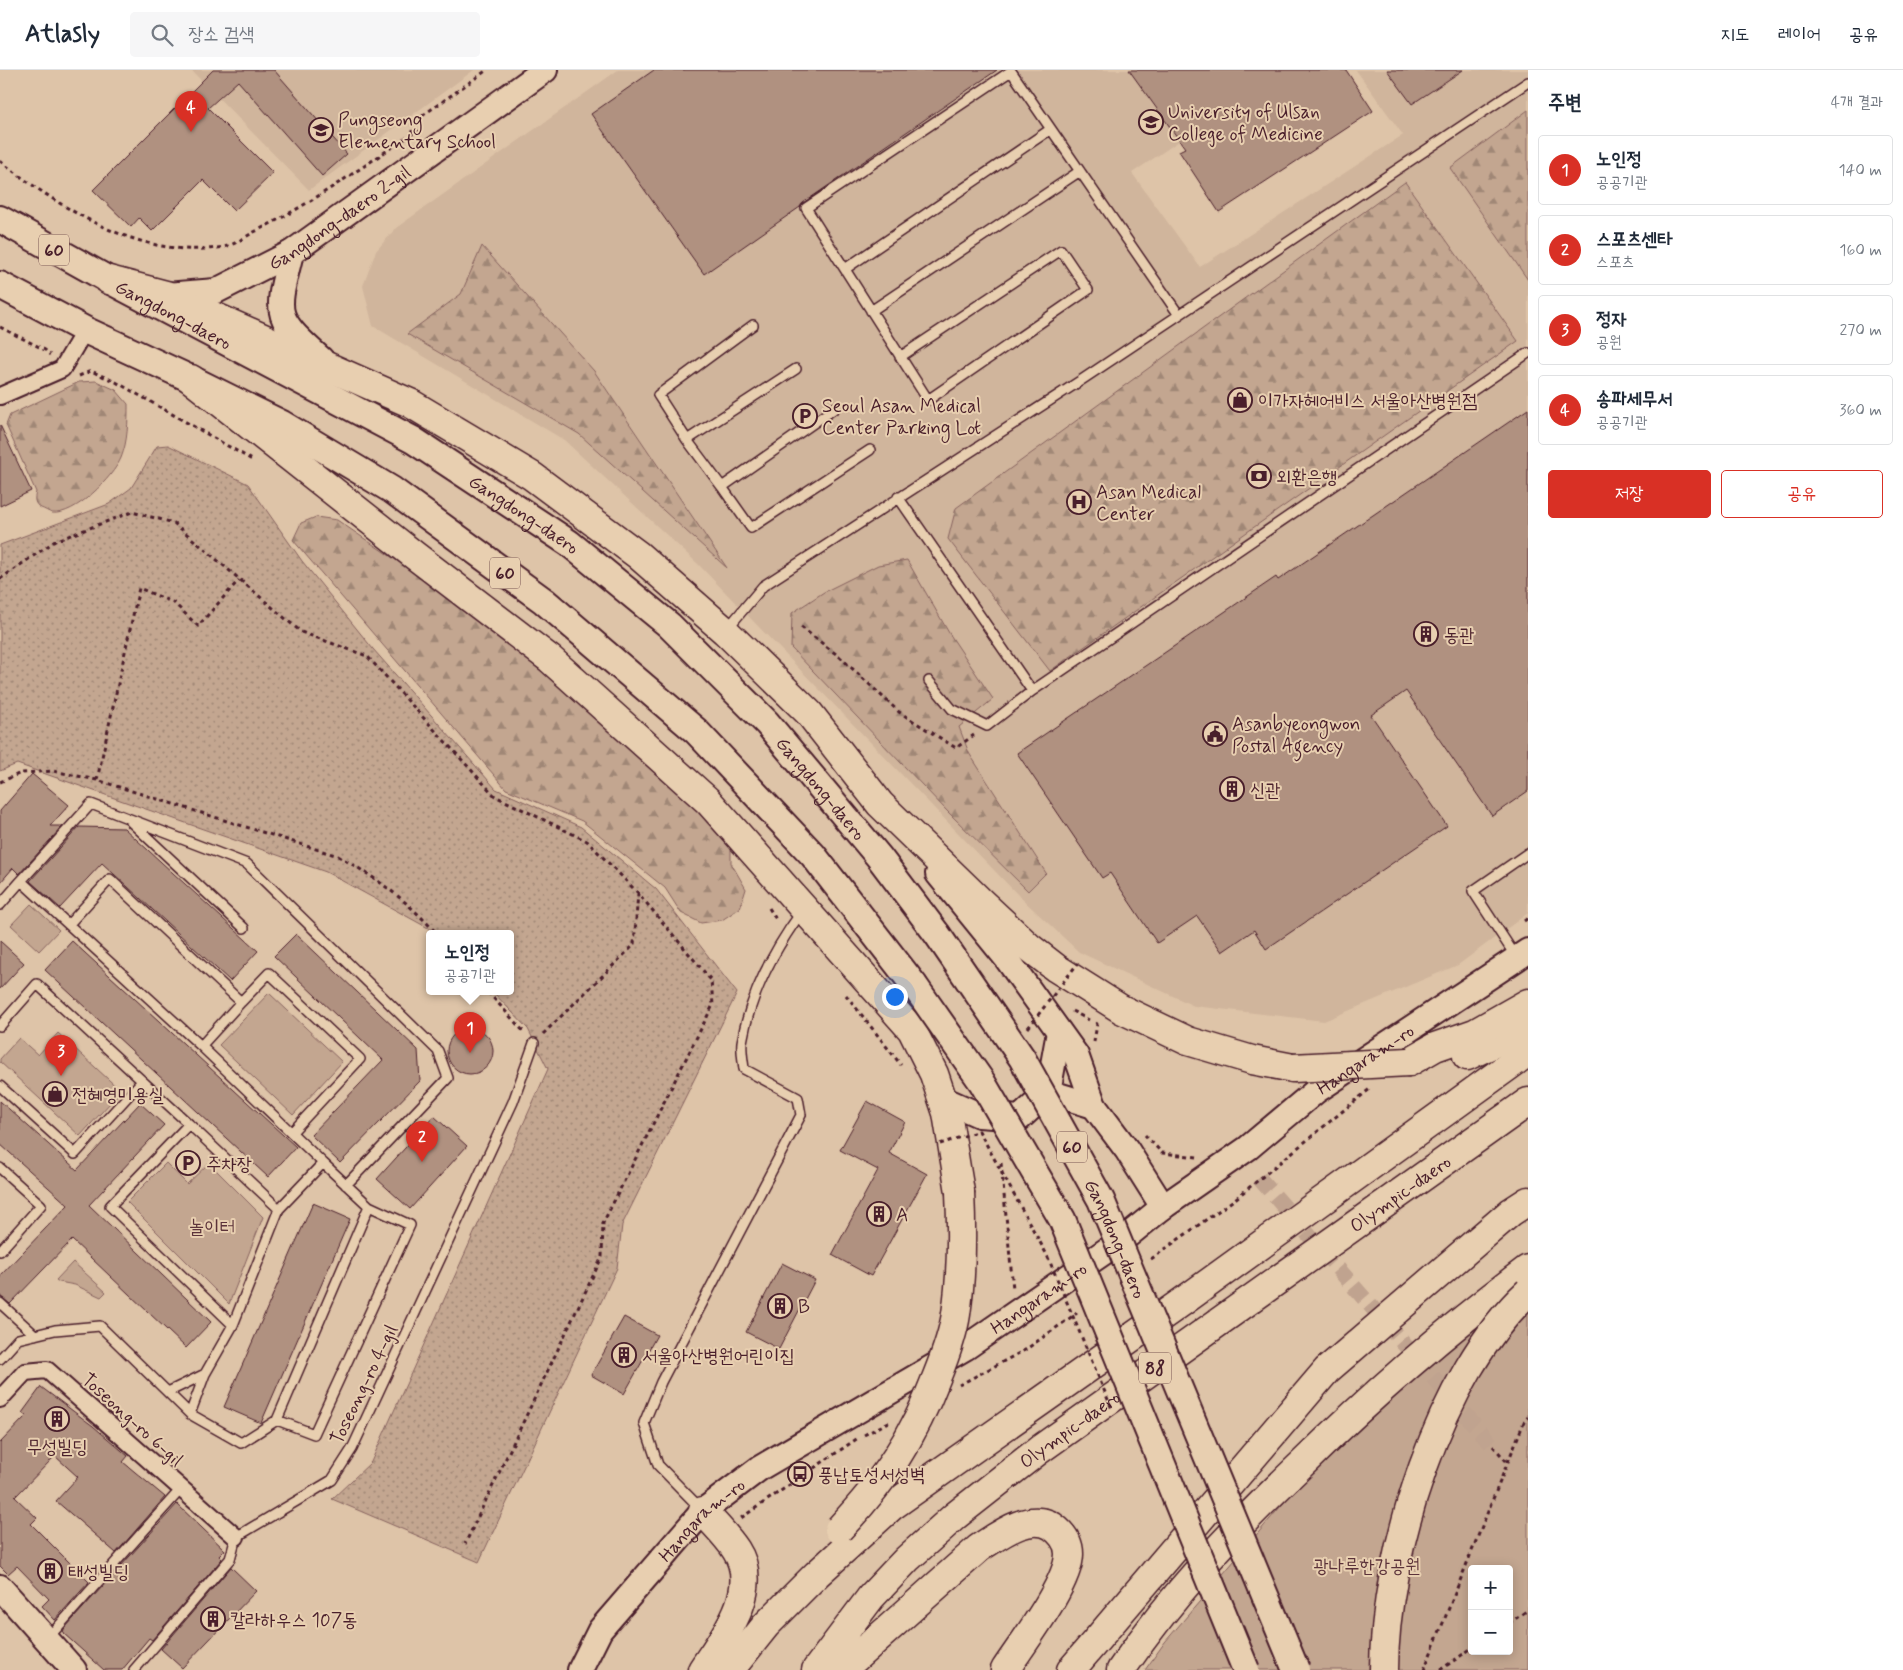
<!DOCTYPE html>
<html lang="ko">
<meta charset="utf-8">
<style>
body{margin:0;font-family:Mynerve,"Poor Story",sans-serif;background:#f6f6f7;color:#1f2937}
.controls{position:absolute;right:15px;bottom:15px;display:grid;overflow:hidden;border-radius:5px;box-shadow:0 2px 12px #0003}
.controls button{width:45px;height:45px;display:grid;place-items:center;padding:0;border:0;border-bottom:1px solid #e0e1e3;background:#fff;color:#1f2937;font:25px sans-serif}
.you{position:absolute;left:894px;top:926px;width:18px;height:18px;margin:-12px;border:4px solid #fff;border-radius:50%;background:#1a73e8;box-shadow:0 0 0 8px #1a73e833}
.badge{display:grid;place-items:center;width:32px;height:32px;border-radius:50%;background:#d93025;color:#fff;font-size:16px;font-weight:700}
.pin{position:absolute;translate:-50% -41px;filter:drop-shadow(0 1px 2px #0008)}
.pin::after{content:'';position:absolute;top:26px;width:18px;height:15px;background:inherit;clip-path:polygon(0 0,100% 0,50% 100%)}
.popup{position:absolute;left:426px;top:860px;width:88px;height:65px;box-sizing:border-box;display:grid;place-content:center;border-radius:5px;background:#fff;filter:drop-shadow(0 1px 4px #0005);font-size:16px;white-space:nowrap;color:#747a83}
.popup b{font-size:19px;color:#1f2937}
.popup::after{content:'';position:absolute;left:50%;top:100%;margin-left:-10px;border:10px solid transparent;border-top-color:#fff}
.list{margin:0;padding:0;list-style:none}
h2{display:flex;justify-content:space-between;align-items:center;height:65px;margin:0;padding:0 20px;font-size:21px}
h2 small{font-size:16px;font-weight:400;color:#747a83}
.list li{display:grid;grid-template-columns:32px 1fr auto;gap:15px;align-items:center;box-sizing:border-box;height:70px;margin:0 10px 10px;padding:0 10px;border:1px solid #e0e1e3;border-radius:5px}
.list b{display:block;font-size:19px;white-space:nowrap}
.list p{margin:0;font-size:16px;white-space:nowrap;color:#747a83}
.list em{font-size:16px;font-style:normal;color:#747a83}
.actions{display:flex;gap:10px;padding:15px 20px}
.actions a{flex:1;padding:11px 0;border:1px solid #d93025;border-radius:5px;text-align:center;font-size:18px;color:#d93025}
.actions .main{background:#d93025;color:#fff}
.icon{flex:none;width:28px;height:28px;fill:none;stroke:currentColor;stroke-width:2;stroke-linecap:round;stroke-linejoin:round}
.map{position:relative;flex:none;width:1528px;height:1600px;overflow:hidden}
header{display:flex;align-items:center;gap:30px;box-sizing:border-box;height:70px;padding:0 25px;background:#fff;border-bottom:1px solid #e0e1e3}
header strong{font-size:24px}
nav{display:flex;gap:28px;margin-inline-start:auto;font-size:18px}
.search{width:350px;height:45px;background:#f6f6f7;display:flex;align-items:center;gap:12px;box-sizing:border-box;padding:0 18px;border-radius:5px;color:#747a83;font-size:19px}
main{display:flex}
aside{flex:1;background:#fff}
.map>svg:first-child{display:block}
</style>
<header>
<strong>Atlasly</strong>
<div class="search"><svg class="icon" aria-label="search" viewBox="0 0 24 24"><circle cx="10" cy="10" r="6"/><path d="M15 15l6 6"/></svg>장소 검색</div>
<nav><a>지도</a><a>레이어</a><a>공유</a></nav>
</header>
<main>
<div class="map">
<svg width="1528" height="1600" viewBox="0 0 1528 1600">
<defs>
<pattern id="grass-dots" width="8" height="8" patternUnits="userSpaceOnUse" patternTransform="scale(1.25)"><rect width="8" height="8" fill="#c3a690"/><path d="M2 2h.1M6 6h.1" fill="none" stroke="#a08776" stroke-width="1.8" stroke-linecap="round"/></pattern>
<pattern id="forest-firs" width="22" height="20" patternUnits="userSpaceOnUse" patternTransform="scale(1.25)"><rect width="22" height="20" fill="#c3a690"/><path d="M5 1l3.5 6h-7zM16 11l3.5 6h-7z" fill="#a08776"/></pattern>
</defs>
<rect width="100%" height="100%" fill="#dec4a8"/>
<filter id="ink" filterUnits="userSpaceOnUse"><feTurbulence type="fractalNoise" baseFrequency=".02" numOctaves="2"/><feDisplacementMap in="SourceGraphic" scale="10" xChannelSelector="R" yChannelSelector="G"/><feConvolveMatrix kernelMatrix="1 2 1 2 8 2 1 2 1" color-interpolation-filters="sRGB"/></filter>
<g filter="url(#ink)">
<path fill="#d0b59c" d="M191,0H474L309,120Z
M618,0H1284L1132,103L1200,197L1403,65L1356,0H1528V843L1458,895L1324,951L1194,936L1079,882L1020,827L698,494L564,370L373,256L363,216L376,181L396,158Z"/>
<path fill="url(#grass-dots)" stroke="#86625e" d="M168,375L248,414L302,491L373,579L496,719L581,757L656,819L737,923L622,1155L617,1198L479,1492L332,1429L371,1392L548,999L528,959L493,922H510V864H439L326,802L17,694L0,701V475L109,434L131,418L157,376Z"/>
<path fill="url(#forest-firs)" stroke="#86625e" d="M1528,40V210L1450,98Z
M1405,112L1518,271L1050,601L948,469L956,438Z
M482,176L594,301L727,498L579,364L407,264L461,224Z
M96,311L116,320L128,334C128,352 128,371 121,388C113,407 75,446 52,443C49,442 44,439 41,438C34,434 34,429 36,422L6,355L10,345L79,312Z
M316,447L337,450L549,594L731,770V793L746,819L740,838L722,850L701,853L681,843L665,818L582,751L506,719L293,470L301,453Z
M907,490L949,563L993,629L959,657L969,683L1046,803L1028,821L947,741L791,578L792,543L824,522L878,495Z"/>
<path fill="#c3a690" stroke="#86625e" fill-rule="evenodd" d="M31,834L59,860L39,881L11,855Z
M269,923L342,992L293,1045L219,975Z
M58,963L121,1021L80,1066L0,992V989L19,968L38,985Z
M166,1093L187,1114L209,1093L263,1147L229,1234L127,1132Z
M73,1192L106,1222L101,1227L75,1215L59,1212L56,1210Z
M1528,1204V1600H1145L1165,1572L1322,1388ZM1472,1499H1509V1581H1472Z"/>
<path fill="#b09180" stroke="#4a1f2b" d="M213,0H274L347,84L322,106L238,11L208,38L273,103L234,141L203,110L152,161L139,148L131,157L93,120Z
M654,0H997L803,133L800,137L704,204L591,44Z
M1129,0H1346L1373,41L1219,142L1179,81L1185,78Z
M1387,0H1463L1412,34Z
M1528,339V721L1492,746L1406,621L1371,645L1447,756L1266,879L1254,860L1222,882L1197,846L1157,873L1110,803L1102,808L1017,683L1276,507L1278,510Z
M0,355L31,421L0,436Z
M32,704L69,735L50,756H63L19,804L13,798L0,813V741Z
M79,757L124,758L258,881L230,911L102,793L60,838L30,811Z
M296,864L418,980L420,1011L340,1093L311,1065L383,990L274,886Z
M0,871L24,893L0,919Z
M72,871L296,1077L268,1107L45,900Z
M447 981a23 23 0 1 1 46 0a23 23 0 1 1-46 0Z
M0,1031L77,1100L140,1033L164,1055L89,1135L211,1252L186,1278L72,1170L10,1234L0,1226V1206L68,1135L0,1074Z
M867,1031L905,1052L889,1083L927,1104L871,1206L832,1185L878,1100L840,1080Z
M434,1046L467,1076L410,1139L377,1109Z
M313,1133L350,1149L261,1353L224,1337Z
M782,1193L815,1210L779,1279L746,1262Z
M624,1247L657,1265L624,1324L591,1305Z
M41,1317L93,1356L128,1386L123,1392L165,1427L116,1483L56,1431L78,1407L55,1386L15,1427L37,1448L31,1454L89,1512L55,1550L42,1536L49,1529L17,1496L8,1504L0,1496V1373L26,1346L22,1343Z
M177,1434L225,1480L219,1486L222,1489L152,1570L149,1568L122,1600H104L63,1563L64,1559Z
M231,1497L256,1521L182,1598L161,1579Z"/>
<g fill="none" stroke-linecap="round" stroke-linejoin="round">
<path stroke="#c0a38f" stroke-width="16" stroke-dasharray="16 8" stroke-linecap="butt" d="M1259,1108L1493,1376"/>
<defs>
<path id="lane" d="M845,199L1051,59
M871,241L1080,101
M753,255L658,325L687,370L796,299
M900,287L1061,180L1088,220L928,330L806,138L1011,1L1179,245
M835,338L722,417L751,458L870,380
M687,370L722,417
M898,427L1032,621L1528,283
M727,559L763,516L1080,311L1528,12
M929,611L952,639L987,656L1032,621
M131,752L244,858
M21,811L91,734L247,794L438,981L448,1008L346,1115
M0,835L21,811L201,976L323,1093L279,1139
M69,854L110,809L241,932L269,903L360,989L292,1062
M1516,887L1473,821L1528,783
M0,956L37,914L189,1054
M201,976L241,932
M0,1016L75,1084L142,1011
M323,1093L369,1136
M0,1098L41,1135L0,1181
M0,1233L35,1265
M0,1289L18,1269L55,1260L100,1256L190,1344L241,1373L277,1350L369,1136L410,1155L314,1364L277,1350
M168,1322L205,1304L233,1255L279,1139L189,1054L110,1136L233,1255
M190,1344L205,1304
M701,1439L658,1395L644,1353L661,1312L801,1045L798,1028L744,999C743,990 741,980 742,972C750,925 775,878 803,840
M48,1568L181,1419
M134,1600L230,1489L236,1467L332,1410L352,1379L513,1032L534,973"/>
<path id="street" d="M0,326L62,299L85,260
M0,1329L25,1302L47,1300L236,1467"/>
<g id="secondary">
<path d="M291,183C276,245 272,245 321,289"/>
<path id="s1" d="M166,225L216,221L291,183L545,0"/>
<path d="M938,804L1007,889L1076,985L1094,1036L1127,1080L1163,1137"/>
<path d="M1048,1022L1094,1036"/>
<path d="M943,1029L979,1045L1020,1048L1048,1022L1059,962"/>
<path d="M0,1517L74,1600"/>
<path id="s2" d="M580,1600L600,1560L703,1441L760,1398L965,1278L1126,1167L1163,1137L1248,1078L1316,1021L1528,881"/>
</g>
<g id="primary">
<path id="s3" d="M0,149L109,210L413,370L569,473L669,555L767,653L879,787L937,864"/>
<path d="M0,215L85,260L191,309L282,354L392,420L544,531L696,661L813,785L914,915"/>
</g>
<g id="highway">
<path d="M109,210L166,225L410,333L532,406L638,485L725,561L809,643L880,734L981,832L1029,877L1056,898L1121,939L1188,971L1252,990L1293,998"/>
<path d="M191,309L414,485L550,589L708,731L912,960L934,1004L947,1043L960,1122"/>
<path d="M1467,986L1528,957"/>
<path d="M1409,992L1435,977L1475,963L1528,933"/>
<path d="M702,1600C723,1568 762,1520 736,1480C727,1466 714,1454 703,1441"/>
<path d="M730,1600L766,1555L817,1504L892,1436L1182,1232L1528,982"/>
<path id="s4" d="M816,1600L871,1527L907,1489L955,1446L1039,1380L1528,1032"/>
<path d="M842,1600L979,1478C998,1466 1028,1442 1052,1456C1062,1463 1069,1472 1069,1484C1069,1513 1022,1574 1005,1600"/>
<path d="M1071,1600L1327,1300L1511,1142L1528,1131"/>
<path d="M1121,1600C1172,1524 1235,1458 1301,1395C1372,1325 1448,1259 1528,1199"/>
</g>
</defs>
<use href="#lane" stroke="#4a1f2b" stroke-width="12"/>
<use href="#street" stroke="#4a1f2b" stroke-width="20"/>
<use href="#secondary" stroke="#4a1f2b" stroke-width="28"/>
<use href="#primary" stroke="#4a1f2b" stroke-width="30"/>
<use href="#highway" stroke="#4a1f2b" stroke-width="31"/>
<path stroke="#4a1f2b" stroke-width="3" stroke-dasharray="4 4" stroke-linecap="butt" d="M412,64V53L487,0
M0,91C62,139 141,191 224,177C234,175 245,167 254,162C310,135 360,98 412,64L419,61
M0,257L45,280L50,285
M79,306L91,301L116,312L254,391
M0,509L55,471L132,442L174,453L301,562L367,586L495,726L587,771L638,823L711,910L713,935L603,1153L602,1187L465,1474
M801,557L840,587L899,642L956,678L974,665
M97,710L139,518L174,533L198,556L239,510
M0,712L21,703L53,701L97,710L338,786C377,808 408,831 437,864
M769,838L777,851
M1524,851L1528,848
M488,922L525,963
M846,925L901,995
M1072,941L1089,950
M543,964L634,875L638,823
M1094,972L1097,954L1095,952
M1145,1065L1162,1083L1198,1087
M1001,1093L1013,1219
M1151,1189L1235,1129L1371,1018
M959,1315L1025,1280L1077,1243
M864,1365L889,1352
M1493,1376L1508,1393
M741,1448L858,1368
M1509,1553L1528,1540
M1424,1600L1524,1352L1528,1347
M1440,1600L1472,1578"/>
<use href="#lane" stroke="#e8cfb0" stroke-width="9"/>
<use href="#street" stroke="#e8cfb0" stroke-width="16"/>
<use href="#secondary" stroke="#e8cfb0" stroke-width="24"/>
<use href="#primary" stroke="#e8cfb0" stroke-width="26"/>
<use href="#highway" stroke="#e8cfb0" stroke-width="28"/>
<defs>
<g id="primary-bridge">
<path id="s5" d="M937,864L1022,988L1101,1130L1296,1600"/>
<path d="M914,915L982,1012L1062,1149L1246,1600"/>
</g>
<path id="highway-bridge" d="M1293,998L1409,992
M839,1459C885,1410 913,1369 937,1306C945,1286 953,1265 956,1244C962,1204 962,1163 960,1122
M1384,1600C1384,1483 1440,1303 1528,1222"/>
</defs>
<use href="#primary-bridge" stroke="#4a1f2b" stroke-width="30" stroke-linecap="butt"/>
<use href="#highway-bridge" stroke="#4a1f2b" stroke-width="31" stroke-linecap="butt"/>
<path stroke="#4a1f2b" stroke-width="3" stroke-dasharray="4 4" stroke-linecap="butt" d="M1028,958L1078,893
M940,1074L979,1061L1047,1185L1112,1339"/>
<use href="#primary-bridge" stroke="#e8cfb0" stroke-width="26"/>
<use href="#highway-bridge" stroke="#e8cfb0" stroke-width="28"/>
</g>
</g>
<defs>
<symbol id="university-ring" viewBox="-11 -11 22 22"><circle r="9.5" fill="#e8cfb0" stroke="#4a1f2b" stroke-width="1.5"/><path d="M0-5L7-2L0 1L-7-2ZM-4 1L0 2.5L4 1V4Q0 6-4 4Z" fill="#4a1f2b"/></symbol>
<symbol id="school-ring" viewBox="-11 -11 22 22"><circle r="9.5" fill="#e8cfb0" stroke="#4a1f2b" stroke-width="1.5"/><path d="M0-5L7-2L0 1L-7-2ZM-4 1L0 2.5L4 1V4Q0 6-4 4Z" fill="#4a1f2b"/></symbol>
<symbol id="shop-ring" viewBox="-11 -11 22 22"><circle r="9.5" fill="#e8cfb0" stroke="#4a1f2b" stroke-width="1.5"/><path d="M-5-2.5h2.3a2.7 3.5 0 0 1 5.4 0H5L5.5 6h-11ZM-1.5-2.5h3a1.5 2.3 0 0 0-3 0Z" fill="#4a1f2b"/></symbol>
<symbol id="parking-ring" viewBox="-11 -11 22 22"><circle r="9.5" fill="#e8cfb0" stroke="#4a1f2b" stroke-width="1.5"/><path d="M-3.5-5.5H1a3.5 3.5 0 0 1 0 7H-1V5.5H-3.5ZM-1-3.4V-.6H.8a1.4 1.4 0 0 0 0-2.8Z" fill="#4a1f2b"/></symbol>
<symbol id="bank-ring" viewBox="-11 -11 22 22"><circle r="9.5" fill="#e8cfb0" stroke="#4a1f2b" stroke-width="1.5"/><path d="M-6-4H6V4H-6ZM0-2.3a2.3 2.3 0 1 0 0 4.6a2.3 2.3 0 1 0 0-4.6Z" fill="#4a1f2b"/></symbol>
<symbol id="hospital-ring" viewBox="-11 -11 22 22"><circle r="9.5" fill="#e8cfb0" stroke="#4a1f2b" stroke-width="1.5"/><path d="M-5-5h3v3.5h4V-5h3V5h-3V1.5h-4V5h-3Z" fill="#4a1f2b"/></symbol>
<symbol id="building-ring" viewBox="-11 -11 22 22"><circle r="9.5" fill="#e8cfb0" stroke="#4a1f2b" stroke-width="1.5"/><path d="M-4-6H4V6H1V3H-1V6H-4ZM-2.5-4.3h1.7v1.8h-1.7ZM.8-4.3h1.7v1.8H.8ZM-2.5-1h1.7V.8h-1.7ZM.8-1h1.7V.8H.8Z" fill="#4a1f2b"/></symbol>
<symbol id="civic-ring" viewBox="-11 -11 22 22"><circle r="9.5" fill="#e8cfb0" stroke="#4a1f2b" stroke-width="1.5"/><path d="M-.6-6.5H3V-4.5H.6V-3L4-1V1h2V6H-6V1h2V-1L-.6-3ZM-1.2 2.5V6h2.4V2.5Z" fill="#4a1f2b"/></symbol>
<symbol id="bus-ring" viewBox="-11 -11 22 22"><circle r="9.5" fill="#e8cfb0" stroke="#4a1f2b" stroke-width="1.5"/><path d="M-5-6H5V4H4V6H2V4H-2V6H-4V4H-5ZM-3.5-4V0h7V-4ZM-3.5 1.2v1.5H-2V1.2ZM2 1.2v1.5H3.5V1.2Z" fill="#4a1f2b"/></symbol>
</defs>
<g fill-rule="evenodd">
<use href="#university-ring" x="1137" y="38" width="28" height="28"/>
<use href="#school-ring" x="307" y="46" width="28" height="28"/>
<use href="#shop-ring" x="1226" y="316" width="28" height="28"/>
<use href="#parking-ring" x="791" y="332" width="28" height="28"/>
<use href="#bank-ring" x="1245" y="392" width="28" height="28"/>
<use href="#hospital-ring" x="1065" y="418" width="28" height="28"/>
<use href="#building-ring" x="1412" y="550" width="28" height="28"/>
<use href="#civic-ring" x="1201" y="650" width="28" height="28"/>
<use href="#building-ring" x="1218" y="705" width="28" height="28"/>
<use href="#shop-ring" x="41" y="1010" width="28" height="28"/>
<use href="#parking-ring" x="174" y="1079" width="28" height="28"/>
<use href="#building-ring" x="865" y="1130" width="28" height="28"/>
<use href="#building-ring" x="766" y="1222" width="28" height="28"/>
<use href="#building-ring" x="610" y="1271" width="28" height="28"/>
<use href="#building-ring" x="43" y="1335" width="28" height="28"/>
<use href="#bus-ring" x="786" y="1390" width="28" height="28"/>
<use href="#building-ring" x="36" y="1487" width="28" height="28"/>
<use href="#building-ring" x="199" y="1535" width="28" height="28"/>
</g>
<g text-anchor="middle" stroke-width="4" stroke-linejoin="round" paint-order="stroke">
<g fill="#e8cfb0" stroke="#795453" stroke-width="1">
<rect x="39" y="164.5" width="30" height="31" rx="4"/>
<rect x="490" y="487.5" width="30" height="31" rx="4"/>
<rect x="1057" y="1061.5" width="30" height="31" rx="4"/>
<rect x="1139" y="1282.5" width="32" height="31" rx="4"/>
</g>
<g font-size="18" font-weight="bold" fill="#4a1f2b">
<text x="54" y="186">60</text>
<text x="505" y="509">60</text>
<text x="1072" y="1083">60</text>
<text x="1155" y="1304">88</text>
</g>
<g font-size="19" fill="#4a1f2b" stroke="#e8cfb0" text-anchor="start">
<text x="1168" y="48">University of Ulsan<tspan x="1168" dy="22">College of Medicine</tspan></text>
<text x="338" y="56">Pungseong<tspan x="338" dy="22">Elementary School</tspan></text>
<text x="1258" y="337">이가자헤어비스 서울아산병원점</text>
<text x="822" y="342">Seoul Asan Medical<tspan x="822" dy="22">Center Parking Lot</tspan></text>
<text x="1276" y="413">외환은행</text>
<text x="1096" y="428">Asan Medical<tspan x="1096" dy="22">Center</tspan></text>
<text x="1444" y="571">동관</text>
<text x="1232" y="660">Asanbyeongwon<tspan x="1232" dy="22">Postal Agency</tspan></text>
<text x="1250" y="726">신관</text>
<text x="72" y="1031">전혜영미용실</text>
<text x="206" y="1100">주차장</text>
<text x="896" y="1151">A</text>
<text x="798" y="1243">B</text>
<text x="642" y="1292">서울아산병원어린이집</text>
<text x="57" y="1383" text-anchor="middle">무성빌딩</text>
<text x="818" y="1411">풍납토성서성벽</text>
<text x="68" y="1508">태성빌딩</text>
<text x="230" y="1556">칼라하우스 107동</text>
</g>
<g font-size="19" fill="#4a1f2b" stroke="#e8cfb0">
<text dy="7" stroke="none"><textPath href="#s1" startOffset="194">Gangdong-daero 2-gil</textPath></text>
<text dy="7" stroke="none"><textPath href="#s3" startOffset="198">Gangdong-daero</textPath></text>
<text dy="7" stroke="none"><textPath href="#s3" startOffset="602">Gangdong-daero</textPath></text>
<text dy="7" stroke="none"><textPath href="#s3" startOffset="1008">Gangdong-daero</textPath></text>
<text dy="7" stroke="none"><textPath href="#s2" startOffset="1005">Hangaram-ro</textPath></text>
<text dy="7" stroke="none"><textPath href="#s4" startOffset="758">Olympic-daero</textPath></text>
<text dy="7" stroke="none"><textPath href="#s5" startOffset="354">Gangdong-daero</textPath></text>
<text dy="7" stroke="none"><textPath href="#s2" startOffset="600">Hangaram-ro</textPath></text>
<text transform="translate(363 1314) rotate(-64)" y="7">Toseong-ro 4-gil</text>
<text transform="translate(133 1349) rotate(42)" y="7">Toseong-ro 6-gil</text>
<text dy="7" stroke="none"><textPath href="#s4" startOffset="352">Olympic-daero</textPath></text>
<text dy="7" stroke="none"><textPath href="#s2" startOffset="195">Hangaram-ro</textPath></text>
</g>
<g font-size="19" fill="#5c333a" stroke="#e8cfb0">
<text x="212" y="1163">놀이터</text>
<text x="1367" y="1502">광나루한강공원</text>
</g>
</g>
</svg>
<div class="controls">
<button>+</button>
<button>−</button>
</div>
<div class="you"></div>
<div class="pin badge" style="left:470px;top:983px">1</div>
<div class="popup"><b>노인정</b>공공기관</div>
<div class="pin badge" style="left:422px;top:1092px">2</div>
<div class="pin badge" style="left:61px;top:1006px">3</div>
<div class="pin badge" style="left:191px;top:62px">4</div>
</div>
<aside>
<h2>주변<small>4개 결과</small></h2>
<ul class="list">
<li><span class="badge">1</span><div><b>노인정</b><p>공공기관</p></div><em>140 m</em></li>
<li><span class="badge">2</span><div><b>스포츠센타</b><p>스포츠</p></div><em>160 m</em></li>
<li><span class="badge">3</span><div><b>정자</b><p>공원</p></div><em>270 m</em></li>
<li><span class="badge">4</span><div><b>송파세무서</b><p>공공기관</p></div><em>360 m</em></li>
</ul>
<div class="actions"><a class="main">저장</a><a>공유</a></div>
</aside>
</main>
